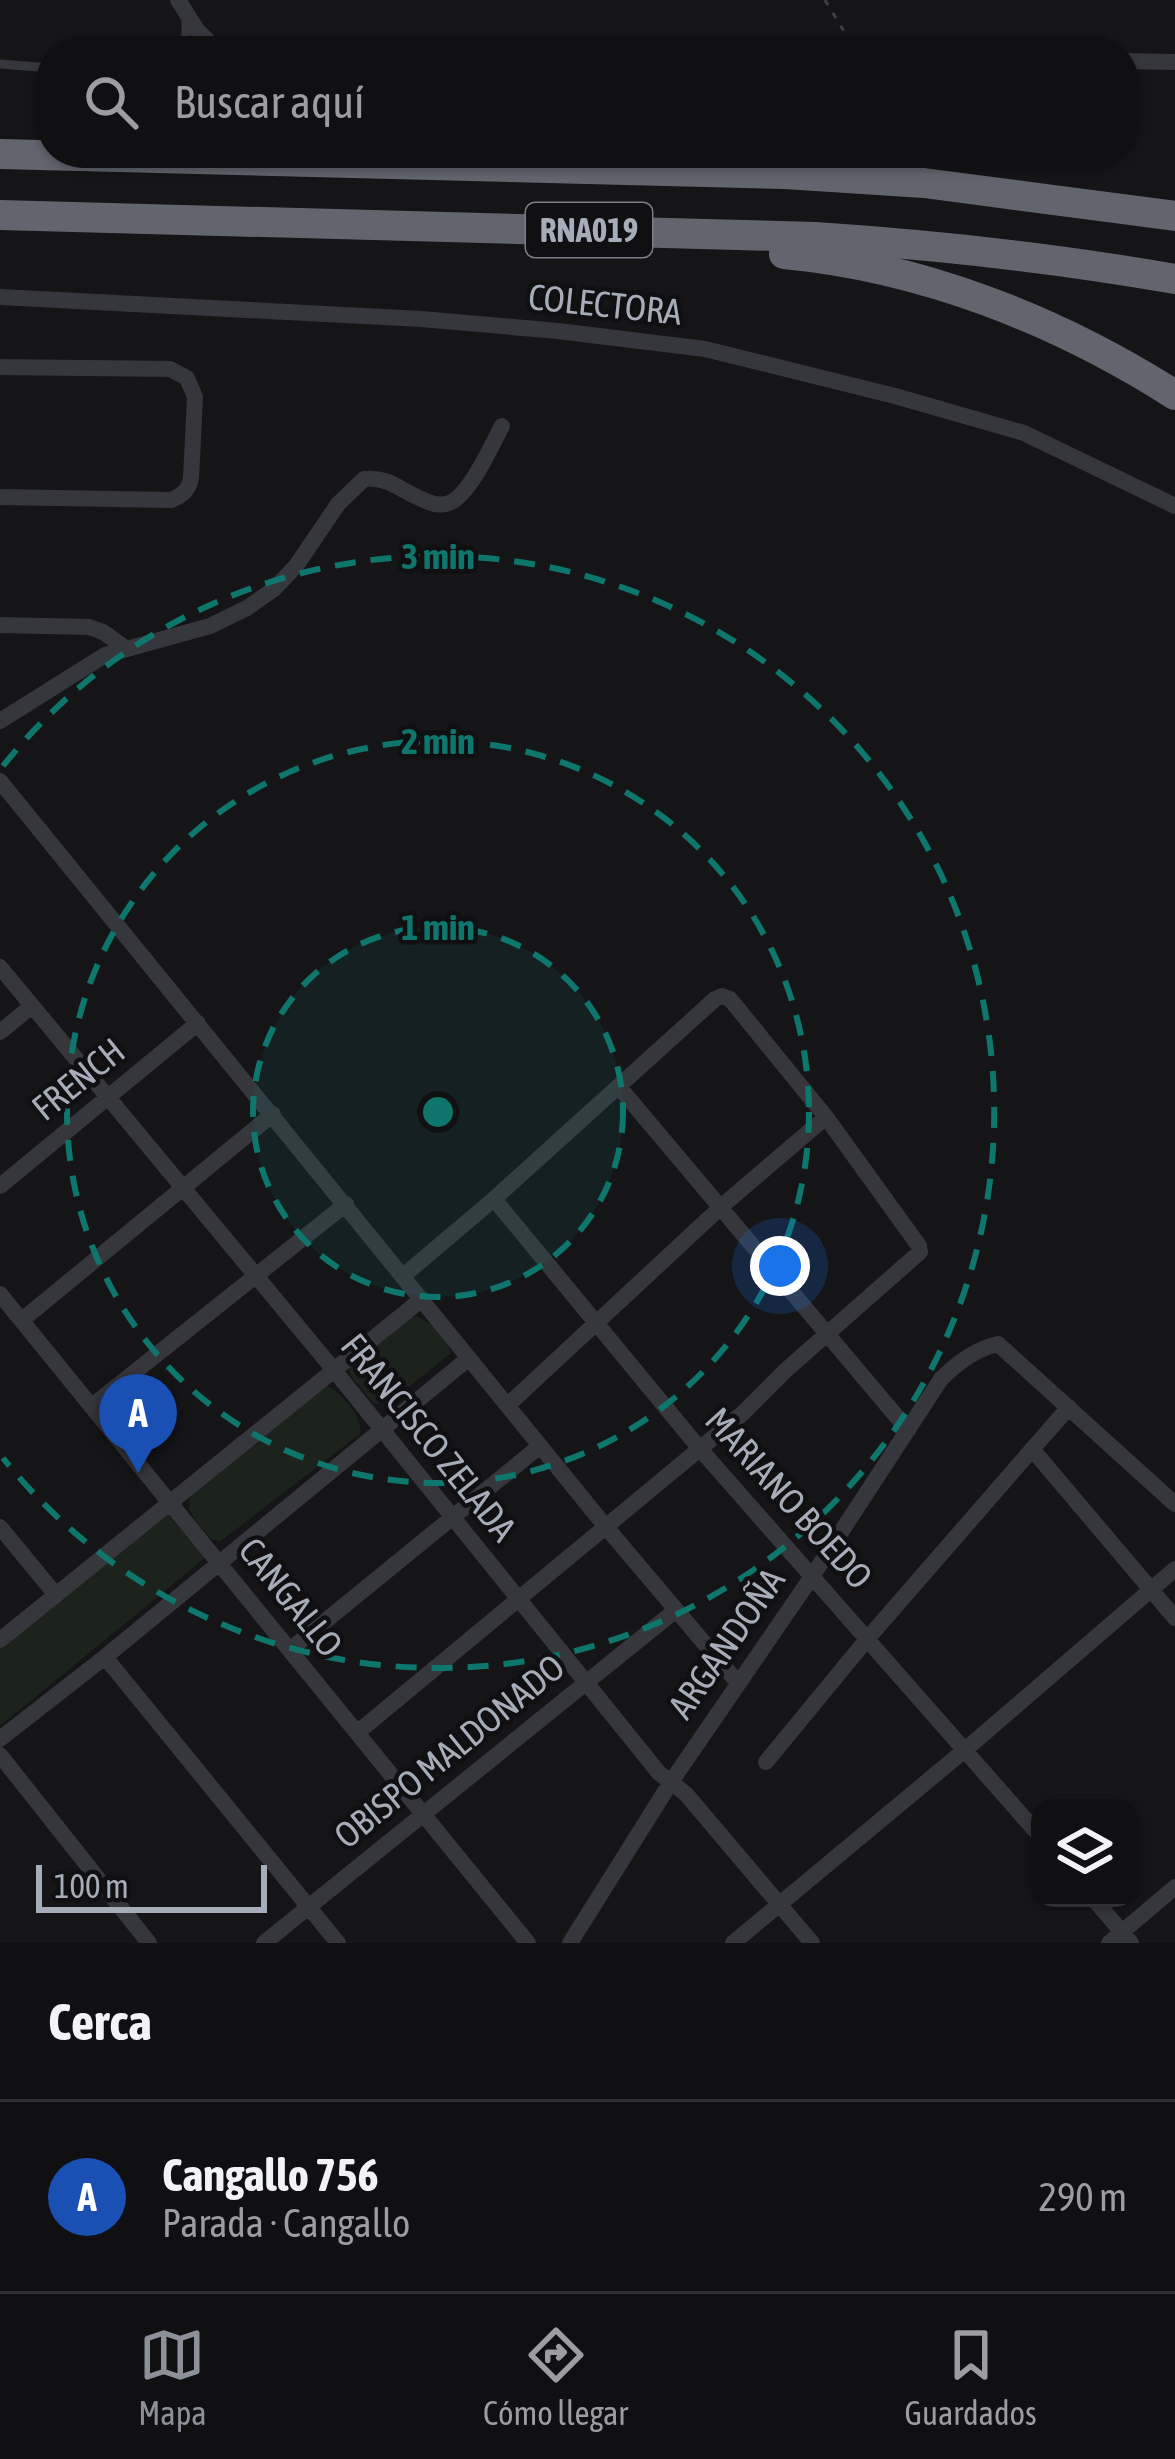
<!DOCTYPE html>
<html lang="es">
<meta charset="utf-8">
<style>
body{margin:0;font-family:"Asap Condensed",sans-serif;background:#19191b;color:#f1f3f6}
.controls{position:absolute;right:36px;bottom:36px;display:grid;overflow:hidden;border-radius:24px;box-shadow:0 3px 9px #0004}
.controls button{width:108px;height:108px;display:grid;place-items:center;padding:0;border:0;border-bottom:3px solid #303032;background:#101012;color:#f1f3f6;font:60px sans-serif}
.scale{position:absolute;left:36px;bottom:30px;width:231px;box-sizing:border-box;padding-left:12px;border:6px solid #a6adb9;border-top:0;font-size:33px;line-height:42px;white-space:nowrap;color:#a6adb9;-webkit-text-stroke:9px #101013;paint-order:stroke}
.you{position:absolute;left:780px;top:1266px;width:42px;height:42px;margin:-30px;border:9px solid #fff;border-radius:50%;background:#1a73e8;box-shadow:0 0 0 18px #1a73e833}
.badge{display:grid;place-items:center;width:78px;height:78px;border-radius:50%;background:#8c9099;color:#fff;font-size:39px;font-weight:700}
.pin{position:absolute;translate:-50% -99px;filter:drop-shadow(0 3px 6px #0008)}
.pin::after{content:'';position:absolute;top:63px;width:42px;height:36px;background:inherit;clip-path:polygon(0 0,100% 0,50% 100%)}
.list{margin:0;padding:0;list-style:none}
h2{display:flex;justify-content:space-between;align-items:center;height:156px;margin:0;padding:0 48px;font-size:51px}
h2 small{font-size:39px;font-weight:400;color:#9c9d9f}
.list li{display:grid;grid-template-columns:78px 1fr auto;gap:36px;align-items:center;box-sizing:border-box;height:192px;padding:0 48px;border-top:3px solid #303032}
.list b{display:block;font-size:45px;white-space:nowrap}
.list p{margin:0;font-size:39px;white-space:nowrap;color:#9c9d9f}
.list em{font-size:39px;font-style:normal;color:#9c9d9f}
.icon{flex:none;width:66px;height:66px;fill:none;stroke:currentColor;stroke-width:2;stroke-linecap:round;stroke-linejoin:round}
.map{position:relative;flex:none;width:1175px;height:1943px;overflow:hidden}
.search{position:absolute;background:#101012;box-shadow:0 3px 9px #0004;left:36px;right:36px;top:36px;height:132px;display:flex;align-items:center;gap:30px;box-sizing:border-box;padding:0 42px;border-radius:48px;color:#9c9d9f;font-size:45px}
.sheet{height:348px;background:#101012}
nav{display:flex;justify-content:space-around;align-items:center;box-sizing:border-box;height:168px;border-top:3px solid #303032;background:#101012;font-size:33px;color:#9c9d9f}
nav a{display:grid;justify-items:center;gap:6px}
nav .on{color:#8c9099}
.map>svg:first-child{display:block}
</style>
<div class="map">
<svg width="1175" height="1943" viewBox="0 0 1175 1943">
<rect width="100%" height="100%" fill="#151518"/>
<path fill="#1b231c" d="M414,1316C429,1318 447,1339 451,1353L386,1405L373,1403L351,1376L349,1371L351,1363L406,1318Z
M328,1386C343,1395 363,1416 360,1434L221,1541L212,1540C200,1525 181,1511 193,1491L321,1387Z
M168,1514L205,1558L0,1726V1647Z"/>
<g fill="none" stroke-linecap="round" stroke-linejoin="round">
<path stroke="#3c3f44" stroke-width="3" stroke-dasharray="6 9" stroke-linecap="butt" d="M825,0L856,51"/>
<path stroke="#36373d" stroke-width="9" d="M180,51L186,39V22
M0,64L51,68"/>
<path stroke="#36373d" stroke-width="16" d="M178,0L197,30L218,51
M1124,61L1175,62
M0,297L421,319L558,331L705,349L895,396L1024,433L1175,506
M0,367L170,369L187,378L195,397L191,478C189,490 183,495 171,500L0,497
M0,625L89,627L103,632L124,647
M0,721L105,655L210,626L247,608L274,589L296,566L338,504L364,479C382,477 393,484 409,493C420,498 434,507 446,504C468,500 492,444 502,426
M0,781L606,1527L738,1683
M0,967L334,1370L659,1773L686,1794L812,1943
M0,1032L32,1006
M619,1087L908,1430
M0,1186L198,1023
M494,1199L700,1449L1040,1836
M0,1294L528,1943
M22,1320L273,1114
M508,1405L722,1206L826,1117
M92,1406L346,1204
M1032,1449L1175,1618
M0,1527L56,1595
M0,1640L422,1299
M291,1649L540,1446
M105,1657L338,1943
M358,1732L743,1413L786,1370L920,1252L919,1246L826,1117L730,999L722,996L715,999L494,1199L403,1276
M0,1739L105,1657L469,1358
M0,1755L149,1943
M766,1762L868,1638L1069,1407
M1093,1898L1131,1943
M264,1943L676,1610
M570,1943L671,1782L813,1575L941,1379C957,1363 975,1349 998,1344L1175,1504
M733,1943L966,1749L1175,1569
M1109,1943L1175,1887"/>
<path stroke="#62656e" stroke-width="30" d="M0,154L785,174L924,183L1175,216
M0,215L815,237C936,245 1056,258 1175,279
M784,254C923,267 1057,320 1175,395"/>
</g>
<circle cx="438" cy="1112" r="185" fill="#0f766e" fill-opacity=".12"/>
<g fill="none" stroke="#0f766e" stroke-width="6" stroke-dasharray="21 15">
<circle cx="438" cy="1112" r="185"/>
<circle cx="438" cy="1112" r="371"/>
<path d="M3 766A556 556 0 1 1 3 1458"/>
</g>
<g text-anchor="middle" stroke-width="9" stroke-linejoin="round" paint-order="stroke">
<rect fill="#101013" stroke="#797e87" stroke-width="3" x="526" y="203" width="126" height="54" rx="9"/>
<g font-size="33" font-weight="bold" fill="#a6adb9">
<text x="589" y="242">RNA019</text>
</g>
<g font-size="36" fill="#a6adb9" stroke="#101013">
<text transform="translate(605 304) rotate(6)" y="13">COLECTORA</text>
<text transform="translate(78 1079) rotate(-39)" y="13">FRENCH</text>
<text transform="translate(429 1437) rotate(51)" y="13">FRANCISCO ZELADA</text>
<text transform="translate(789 1498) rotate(48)" y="13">MARIANO BOEDO</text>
<text transform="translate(291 1597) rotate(51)" y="13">CANGALLO</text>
<text transform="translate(726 1643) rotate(-55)" y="13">ARGANDOÑA</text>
<text transform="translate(449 1751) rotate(-39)" y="13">OBISPO MALDONADO</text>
</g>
</g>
<circle cx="438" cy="1112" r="18" fill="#0f766e" stroke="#101013" stroke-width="6"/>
<g font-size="36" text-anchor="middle" font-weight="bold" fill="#0f766e" stroke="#101013" stroke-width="9" stroke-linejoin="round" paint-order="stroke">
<text x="438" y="569">3 min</text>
<text x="438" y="754">2 min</text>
<text x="438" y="940">1 min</text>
</g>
</svg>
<div class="controls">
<button><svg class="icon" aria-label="layers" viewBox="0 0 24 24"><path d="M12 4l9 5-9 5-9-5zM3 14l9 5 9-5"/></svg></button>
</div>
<div class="scale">100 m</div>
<div class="you"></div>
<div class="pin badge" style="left:138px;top:1473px;background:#1a4fb4">A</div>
<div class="search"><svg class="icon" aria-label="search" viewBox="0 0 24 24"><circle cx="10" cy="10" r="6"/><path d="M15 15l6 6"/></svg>Buscar aquí</div>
</div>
<section class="sheet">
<h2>Cerca<small></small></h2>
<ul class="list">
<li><span class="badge" style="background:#1a4fb4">A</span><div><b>Cangallo 756</b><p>Parada · Cangallo</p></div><em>290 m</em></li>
</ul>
</section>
<nav>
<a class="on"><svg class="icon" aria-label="map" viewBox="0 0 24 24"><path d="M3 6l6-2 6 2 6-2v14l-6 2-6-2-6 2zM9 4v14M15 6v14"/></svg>Mapa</a>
<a><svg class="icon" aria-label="directions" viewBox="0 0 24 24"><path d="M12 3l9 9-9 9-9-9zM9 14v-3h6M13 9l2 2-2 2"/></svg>Cómo llegar</a>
<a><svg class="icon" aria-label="saved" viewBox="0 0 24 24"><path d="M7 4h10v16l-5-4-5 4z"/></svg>Guardados</a>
</nav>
